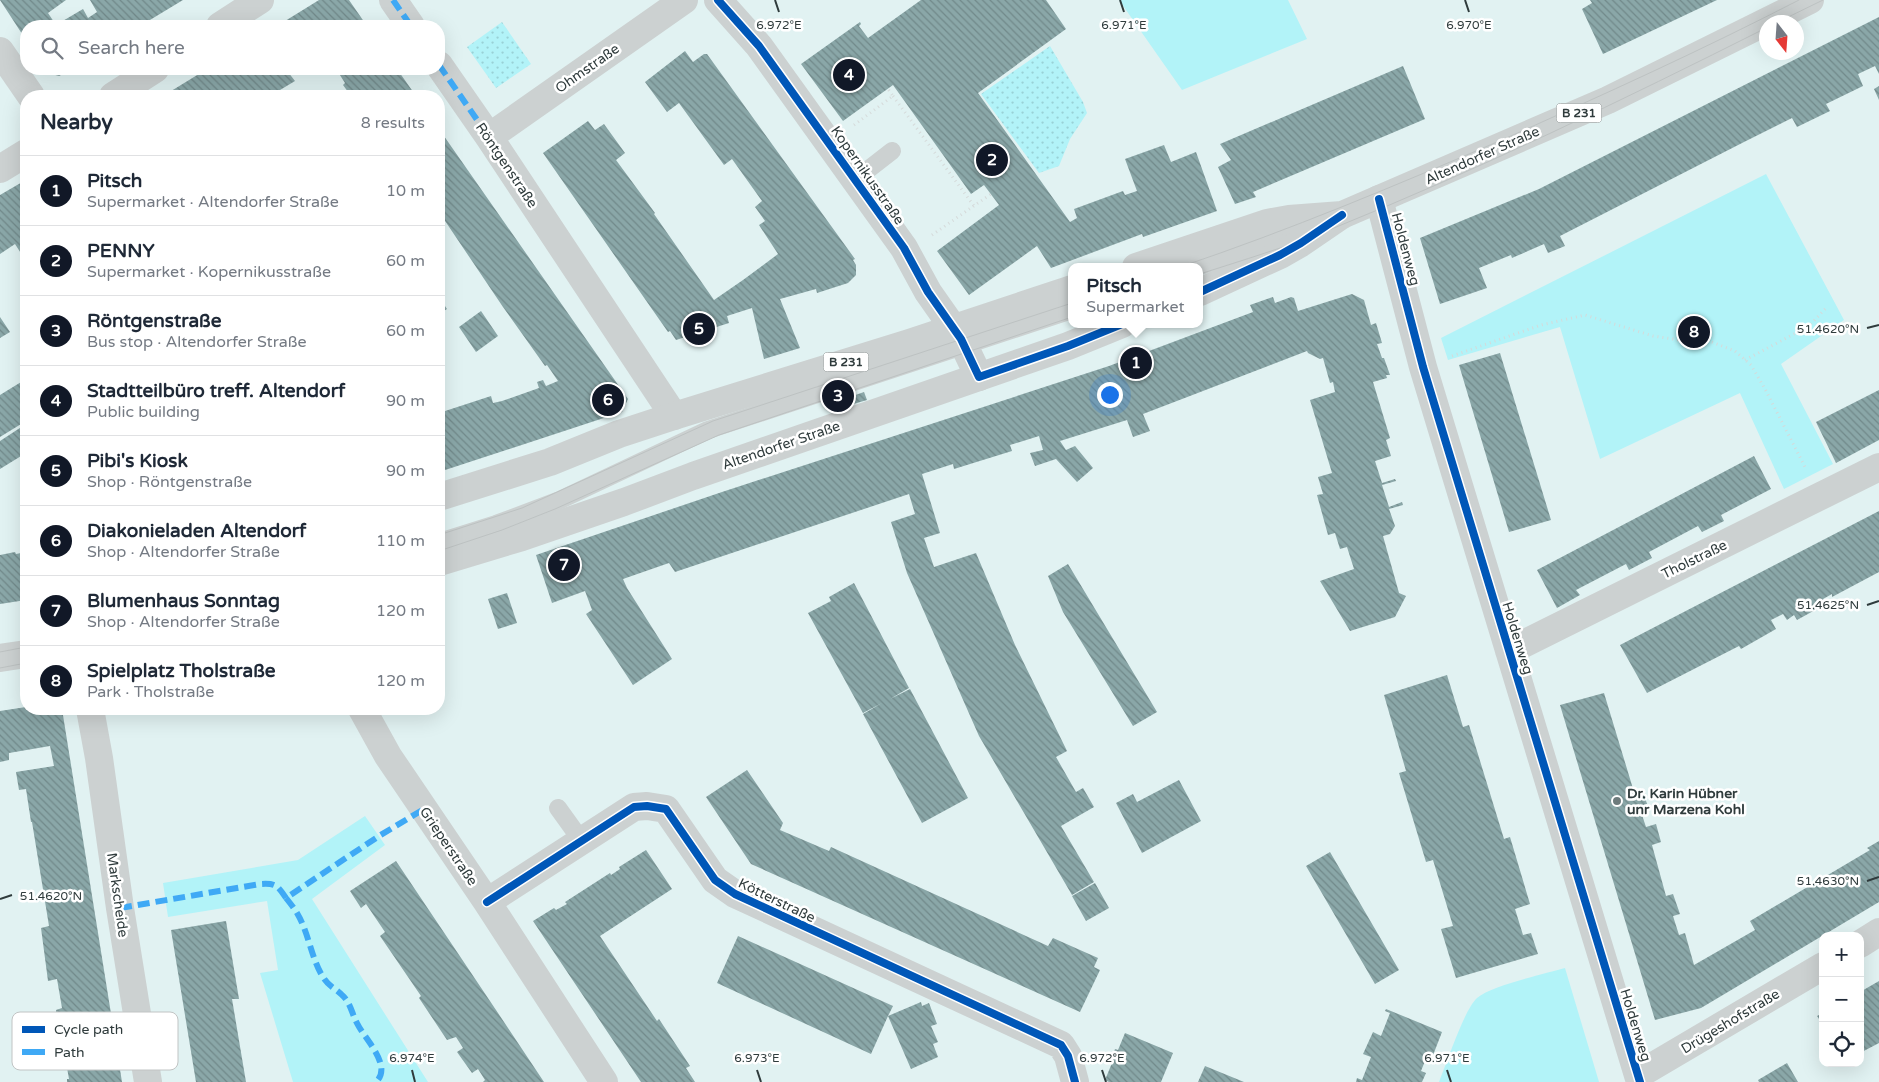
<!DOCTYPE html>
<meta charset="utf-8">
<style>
body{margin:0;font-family:"Varela Round",sans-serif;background:#f2f2f3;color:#1f2937}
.controls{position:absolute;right:15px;bottom:15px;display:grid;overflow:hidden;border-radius:10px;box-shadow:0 5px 20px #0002}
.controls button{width:45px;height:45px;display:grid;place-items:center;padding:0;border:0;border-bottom:1px solid #e0e1e3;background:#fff;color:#1f2937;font:25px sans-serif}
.compass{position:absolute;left:1759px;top:15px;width:45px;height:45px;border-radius:50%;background:#fff;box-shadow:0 5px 20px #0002;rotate:163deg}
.you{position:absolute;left:1109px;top:394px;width:18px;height:18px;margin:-12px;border:4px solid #fff;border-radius:50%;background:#1a73e8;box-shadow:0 0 0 8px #1a73e833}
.badge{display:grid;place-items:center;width:32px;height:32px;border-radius:50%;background:#111827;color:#fff;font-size:16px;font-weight:700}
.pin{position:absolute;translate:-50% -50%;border:2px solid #fff;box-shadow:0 1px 5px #0006}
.popup{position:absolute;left:1068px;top:263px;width:135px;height:65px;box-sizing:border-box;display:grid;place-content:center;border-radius:10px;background:#fff;filter:drop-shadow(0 1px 4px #0005);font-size:16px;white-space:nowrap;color:#747a83}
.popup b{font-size:19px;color:#1f2937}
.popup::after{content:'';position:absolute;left:50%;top:100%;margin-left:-10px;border:10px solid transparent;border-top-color:#fff}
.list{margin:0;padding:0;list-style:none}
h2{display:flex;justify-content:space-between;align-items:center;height:65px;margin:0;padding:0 20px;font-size:21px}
h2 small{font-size:16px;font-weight:400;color:#747a83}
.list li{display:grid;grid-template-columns:32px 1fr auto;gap:15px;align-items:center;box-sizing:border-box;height:70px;padding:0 20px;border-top:1px solid #e0e1e3}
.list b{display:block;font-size:19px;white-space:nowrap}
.list p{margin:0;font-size:16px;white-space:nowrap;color:#747a83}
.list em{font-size:16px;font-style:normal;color:#747a83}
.icon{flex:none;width:28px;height:28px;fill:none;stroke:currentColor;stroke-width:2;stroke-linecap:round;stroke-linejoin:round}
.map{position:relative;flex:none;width:1879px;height:1082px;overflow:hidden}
.search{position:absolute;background:#fff;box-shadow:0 5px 20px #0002;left:20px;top:20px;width:425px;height:55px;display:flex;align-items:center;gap:12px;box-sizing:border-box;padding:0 18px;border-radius:20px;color:#747a83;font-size:19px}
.panel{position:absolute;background:#fff;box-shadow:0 5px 20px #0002;left:20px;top:90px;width:425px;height:625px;border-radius:20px}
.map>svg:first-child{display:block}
</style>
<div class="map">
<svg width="1879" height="1082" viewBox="0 0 1879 1082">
<defs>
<pattern id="grass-dots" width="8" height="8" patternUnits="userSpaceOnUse" patternTransform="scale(1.25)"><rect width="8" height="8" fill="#b2f3f8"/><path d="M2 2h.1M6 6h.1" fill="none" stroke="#99d1d6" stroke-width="1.8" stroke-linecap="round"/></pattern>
<pattern id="building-back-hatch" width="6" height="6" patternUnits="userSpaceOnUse" patternTransform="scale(1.25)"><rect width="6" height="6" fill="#8aa7a8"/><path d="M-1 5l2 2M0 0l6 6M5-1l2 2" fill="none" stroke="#71898a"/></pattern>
</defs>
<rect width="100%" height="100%" fill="#e1f2f2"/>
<path fill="url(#grass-dots)" d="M502,22L531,64L496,88L467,47Z
M1050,46L1083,102L1087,113L1070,139L1059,166L1039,173L981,94Z"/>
<path fill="#b2f3f8" d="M1119,0H1288L1307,39L1182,90Z
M1766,174L1844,320L1781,364L1833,464L1784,489L1740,393L1600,459L1560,327L1448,360L1441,338Z
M365,816L385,845L312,899L428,1082H293L260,973L278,970L267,901L168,917L163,883L298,860Z
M1565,968L1599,1082H1439C1447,1063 1464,1010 1477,998C1491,986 1544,974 1565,968Z"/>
<path fill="url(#building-back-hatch)" d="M0,0H66L48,13L56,25L83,9L88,18L97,12L90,0H183L140,26H26V40Z
M319,0H349L367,26H277Z
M921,0H1046L1066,29L978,93L1070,222L1077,218L1074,209L1123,191L1125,195L1137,191L1125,159L1164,145L1171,162L1196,152L1217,211L1143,237L1142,234L1051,268L1037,246L969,295L937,251L999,205L984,185L971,194L893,85L843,121L801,64L860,22L861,24L859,26L868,38Z
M1590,0H1717L1603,54L1582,9L1592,3Z
M1879,17V74L1875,66L1858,74L1863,86L1826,104L1830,111L1797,127L1792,118L1744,142L1560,236L1565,246L1548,253L1544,244L1512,258L1511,255L1479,268L1487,288L1440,304L1420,238L1539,189Z
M685,51L693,62L704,54H707L855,259L853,260L856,265V275L848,283L817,293L816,289L780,299L800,348L764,359L752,308L727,316L729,323L676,340L670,331L668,332L543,153L588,121L595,130L604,124L625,153L616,160L655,213L654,214L714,300L743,280L778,254L759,225L765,221L755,207L762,201L732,159L724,165L679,103L667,112L645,82Z
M1403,66L1425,119L1253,192L1256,197L1235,204L1218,167L1231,160L1220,144Z
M45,69H72L59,76L48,73Z
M207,69H293L288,72L295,81L270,96H163Z
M342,69H397L416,96H351L343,85L345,83L338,72Z
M1879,86V100L1874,89Z
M439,129L628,399L622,412L439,472V413L491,396L493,403L502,401L539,388L537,382L543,380L546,386L558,381L547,365L545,366L503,307L439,212Z
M24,181H26V261L15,244L0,254V195Z
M1352,294L1364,300L1371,325L1376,323L1382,343L1377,344L1382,358H1384L1390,375H1386L1387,378L1373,382L1390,438L1386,440L1391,456L1375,461L1382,483L1395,479L1396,481L1382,485L1389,507L1402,502L1403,505L1389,509L1395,526L1390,534L1383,536L1399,593L1406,596L1395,617L1350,631L1320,581L1354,569L1347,547L1340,549L1335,533L1328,535L1317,495L1323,494L1318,477L1332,473L1310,400L1335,392L1333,382L1330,383L1323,358L1320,359L1308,353L1307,351L1143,414L1150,431L1133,437L1127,420L1060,441L1066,450L1075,446L1093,468L1077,482L1056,459L1035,466L1030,453L1043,450L1039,436L1010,445L1012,451L954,469L953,464L922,474L940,533L924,538L934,567L976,553L1015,645L1067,751L1056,757L1076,792L1083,788L1094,807L1061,826L1094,882L1072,895L979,736L907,573L891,522L915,514L909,494L675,572L669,563L623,579L627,588L672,659L633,685L586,614L592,610L585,591L552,603L536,555L722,492L1109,366L1253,312L1250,305L1273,297L1275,303L1291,297L1294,298L1298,311Z
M439,297L447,309L439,314Z
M481,311L498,336L476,352L459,327Z
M0,317L10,332L0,338Z
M1500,353L1551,520L1509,532L1459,365Z
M26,379V421L0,437V395Z
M1879,390V440L1836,463L1816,422Z
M864,392L867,400L840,408L838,401Z
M26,424V453L0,469V441Z
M1754,456L1771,489L1721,515L1724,521L1702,532L1698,526L1649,552L1652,558L1629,570L1626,564L1576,590L1580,595L1557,608L1537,570Z
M1879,511V572L1832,597V594L1823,599L1826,604L1797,620L1794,615L1787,620L1783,614L1771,620L1776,629L1741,649L1739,646L1647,693L1620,645Z
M15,552L16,554L26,552V600L0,604V555Z
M1068,564L1157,712L1133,726L1063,612L1048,576Z
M854,583L909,688L890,699L910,689L968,798L922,823L863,714L882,703L863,713L808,613L831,601L829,597Z
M507,593L517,623L498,629L488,599Z
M1447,675L1463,727L1469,725L1504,839L1510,837L1530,904L1515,909L1523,935L1531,933L1538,954L1456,978L1441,929L1453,926L1433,860L1426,862L1399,773L1406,771L1384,695Z
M1604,693L1634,792L1642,790L1649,809L1641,812L1646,827L1656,824L1661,842L1652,845L1666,896L1673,894L1680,914L1673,916L1679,935L1685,933L1694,965L1755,930L1750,921L1870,850L1867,848L1879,841V902L1701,1008L1655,1020L1560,705Z
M26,707V709H62L122,1082H67V1079H69L66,1062H71L64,1016L57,1017L56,1013V1010L62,1008L57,979L48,981L41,928L49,926L32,822H31L26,789L19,790L16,772L54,766L50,746L9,753V760L0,762V711Z
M747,770L783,823L780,830L829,851L831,847L1048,946L1053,938L1098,958L1094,967L1100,970L1080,1012L751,864L706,797Z
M1179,780L1201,821L1142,853L1116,803L1133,794L1137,802Z
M646,850L672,889L600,936L657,1021L659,1019L690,1066L686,1068L695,1082H641L533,921L554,908L556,910L567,904L565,902L610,873L611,875L620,869L619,867Z
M1330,852L1399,970L1375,984L1306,866Z
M396,861L496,1010L544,1082H483L485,1080L478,1069L472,1073L457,1052L463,1048L456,1037L447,1040L419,998L421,996L380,936L385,932L366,904L361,908L350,891Z
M1095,883L1109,908L1086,921L1072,896Z
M226,921L239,999H232L246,1082H196L171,930Z
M738,936L893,1006L888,1016L921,1002L922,1006L929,1003L937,1024L931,1026L938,1042L933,1044L938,1057L911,1069L888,1016L871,1054L717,983Z
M1879,981V1043L1860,1053V992Z
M1386,1009L1442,1032L1430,1063L1425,1061L1421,1071L1426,1073L1422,1082H1356L1357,1078L1362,1080L1371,1057L1363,1054L1373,1032L1381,1036L1390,1013L1385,1011Z
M1823,1013V1025L1817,1016Z
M1125,1033L1173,1053L1161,1082H1109L1105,1080L1112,1063L1110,1062L1115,1049L1118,1050Z
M1787,1063L1798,1082H1759L1758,1080Z
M1205,1066L1244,1082H1198Z"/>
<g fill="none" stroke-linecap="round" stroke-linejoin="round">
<path stroke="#d5dada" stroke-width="3" stroke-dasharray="1 4" stroke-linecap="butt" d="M893,96L974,206
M854,125L893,96L888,89
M932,235L991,194
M1452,356L1541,325L1585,315L1653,336L1686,341H1709L1735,351L1751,365L1765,389L1806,469
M1745,360L1809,326L1826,308"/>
<path stroke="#ccd1d1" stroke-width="18" d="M856,179L892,151
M1198,267L1313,225
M439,542L496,524L560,500L708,430L1072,310
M558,808L581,840"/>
<path stroke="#ccd1d1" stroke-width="28" d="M393,0L411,26
M718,0L759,46L904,248L928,292L961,339L979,377
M220,26L260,0
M0,51L31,96
M439,65L489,137L674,416
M113,96L155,69
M489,137L684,0
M0,169L26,153
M1379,199L1423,367L1640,1082
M1509,651L1879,467
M90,709L99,758L120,908L148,1082
M362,709L388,756L487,902L604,1082
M487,902L634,807L647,806L666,809L715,880L735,894L1061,1045L1068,1056L1075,1082
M1860,944L1879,932
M1638,1075L1823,966"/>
<path stroke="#ccd1d1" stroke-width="28" d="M1136,267L1267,223L1289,219L1342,215
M1200,292L1280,255L1301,243L1342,215L1608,100L1810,0
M439,497L550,462L619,434L674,416L909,343L1072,289
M439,562L522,537L624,502L693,476L1068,346L1122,324
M0,658L26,654"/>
<path stroke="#bdc2c2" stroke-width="1" d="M1778,22L1823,0
M1180,267C1290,230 1397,185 1504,139C1603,95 1702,50 1799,0
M1200,274C1243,260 1287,247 1329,230C1478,170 1623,100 1766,28
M439,535L522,508L713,421L1072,303
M439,551L502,530L555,509L719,435L1072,317
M0,652L26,647
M0,668L26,663"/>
<path stroke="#3fa9f5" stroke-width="6" stroke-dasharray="12 6" stroke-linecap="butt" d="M393,0L411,26
M439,65L489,137
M286,898C290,903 294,908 297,913C309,933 311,958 323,977C328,986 335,988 342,995C351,1003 352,1015 358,1025C365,1039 393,1066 376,1082
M120,908L260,884C276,883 277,885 286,898L379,836L424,809"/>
<defs>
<path id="cycleway" d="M718,0L759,46L904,248L928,292L961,339L979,377L1068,346L1122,324
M1379,199L1423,367L1640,1082
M1200,292L1280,255L1301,243L1342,215
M487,902L634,807L647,806L666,809L715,880L735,894L1061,1045L1068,1056L1075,1082"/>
</defs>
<use href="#cycleway" stroke="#fff" stroke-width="11"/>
<use href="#cycleway" stroke="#0057b8" stroke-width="8"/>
</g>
<path fill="none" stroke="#2f3b3c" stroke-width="2" d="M775,0L779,12M1120,0L1124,12M1465,0L1469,12M1867,328L1879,325M1867,605L1879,601M1867,881L1879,877M0,899L12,895M412,1070L415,1082M757,1070L761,1082M1102,1070L1106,1082M1447,1070L1451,1082"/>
<circle fill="#6d7b7c" stroke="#fff" stroke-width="2" cx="1617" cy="801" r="5"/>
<g text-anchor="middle" stroke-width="5" stroke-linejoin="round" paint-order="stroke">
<g fill="#fff" stroke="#6d7676" stroke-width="1">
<rect x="1556.5" y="103.5" width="45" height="19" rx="4"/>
<rect x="823.5" y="352.5" width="45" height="19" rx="4"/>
</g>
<g font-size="12" font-weight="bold" fill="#2f3b3c">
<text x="1579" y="117">B 231</text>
<text x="846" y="366">B 231</text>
</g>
<g font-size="14" fill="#2f3b3c" stroke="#fff">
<text transform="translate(587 68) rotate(-35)" y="5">Ohmstraße</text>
<text transform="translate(1482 155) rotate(-24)" y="5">Altendorfer Straße</text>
<text transform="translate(507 165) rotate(56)" y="5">Röntgenstraße</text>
<text transform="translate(868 175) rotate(55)" y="5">Kopernikusstraße</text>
<text transform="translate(1406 249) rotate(75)" y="5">Holdenweg</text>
<text transform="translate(781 445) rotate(-19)" y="5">Altendorfer Straße</text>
<text transform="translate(1694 559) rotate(-26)" y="5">Tholstraße</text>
<text transform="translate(1518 638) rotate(73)" y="5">Holdenweg</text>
<text transform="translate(449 846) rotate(56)" y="5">Grieperstraße</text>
<text transform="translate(118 895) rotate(82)" y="5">Markscheide</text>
<text transform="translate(777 900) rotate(26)" y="5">Kötterstraße</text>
<text transform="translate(1730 1021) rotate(-31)" y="5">Drügeshofstraße</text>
<text transform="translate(1636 1025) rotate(73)" y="5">Holdenweg</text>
</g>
<g font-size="14" font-weight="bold" fill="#2f3b3c" stroke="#fff" text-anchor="start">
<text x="1627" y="798">Dr. Karin Hübner<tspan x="1627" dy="16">unr Marzena Kohl</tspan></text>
</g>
</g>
<rect x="12" y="1012" width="166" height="58" rx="8" fill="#fff" stroke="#c1c4c4" stroke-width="1"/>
<rect x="22" y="1026" width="23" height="7" fill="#0057b8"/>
<rect x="22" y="1049" width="23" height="6" fill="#3fa9f5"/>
<g font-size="14" fill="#2f3b3c">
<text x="54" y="1034">Cycle path</text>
<text x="54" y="1057">Path</text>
</g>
<g font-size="12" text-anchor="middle" fill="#2f3b3c" stroke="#fff" stroke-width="5" stroke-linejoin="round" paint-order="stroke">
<text x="779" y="29">6.972°E</text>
<text x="1124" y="29">6.971°E</text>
<text x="1469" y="29">6.970°E</text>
<text x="1828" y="333">51.4620°N</text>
<text x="1828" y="609">51.4625°N</text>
<text x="1828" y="885">51.4630°N</text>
<text x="51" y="900">51.4620°N</text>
<text x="412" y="1062">6.974°E</text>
<text x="757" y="1062">6.973°E</text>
<text x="1102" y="1062">6.972°E</text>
<text x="1447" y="1062">6.971°E</text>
</g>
</svg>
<div class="controls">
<button>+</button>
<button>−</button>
<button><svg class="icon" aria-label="locate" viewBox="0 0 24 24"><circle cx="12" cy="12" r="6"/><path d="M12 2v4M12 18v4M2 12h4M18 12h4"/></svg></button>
</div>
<svg class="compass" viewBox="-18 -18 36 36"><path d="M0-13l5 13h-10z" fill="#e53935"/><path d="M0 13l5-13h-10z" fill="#747a83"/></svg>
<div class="you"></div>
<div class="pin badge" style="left:1136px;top:363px">1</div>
<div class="popup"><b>Pitsch</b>Supermarket</div>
<div class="pin badge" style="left:992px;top:160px">2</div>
<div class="pin badge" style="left:838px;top:396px">3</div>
<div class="pin badge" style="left:849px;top:75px">4</div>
<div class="pin badge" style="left:699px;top:329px">5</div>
<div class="pin badge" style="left:608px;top:400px">6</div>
<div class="pin badge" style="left:564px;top:565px">7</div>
<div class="pin badge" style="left:1694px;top:332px">8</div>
<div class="search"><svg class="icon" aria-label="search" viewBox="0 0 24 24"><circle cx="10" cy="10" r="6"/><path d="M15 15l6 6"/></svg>Search here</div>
<section class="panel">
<h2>Nearby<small>8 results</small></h2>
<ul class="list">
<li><span class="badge">1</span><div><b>Pitsch</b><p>Supermarket · Altendorfer Straße</p></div><em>10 m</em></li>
<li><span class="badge">2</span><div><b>PENNY</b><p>Supermarket · Kopernikusstraße</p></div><em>60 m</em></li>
<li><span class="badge">3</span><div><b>Röntgenstraße</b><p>Bus stop · Altendorfer Straße</p></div><em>60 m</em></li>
<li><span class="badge">4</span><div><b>Stadtteilbüro treff. Altendorf</b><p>Public building</p></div><em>90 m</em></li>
<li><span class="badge">5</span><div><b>Pibi's Kiosk</b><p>Shop · Röntgenstraße</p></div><em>90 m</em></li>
<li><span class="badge">6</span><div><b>Diakonieladen Altendorf</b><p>Shop · Altendorfer Straße</p></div><em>110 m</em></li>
<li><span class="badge">7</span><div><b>Blumenhaus Sonntag</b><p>Shop · Altendorfer Straße</p></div><em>120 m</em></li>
<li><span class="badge">8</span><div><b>Spielplatz Tholstraße</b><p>Park · Tholstraße</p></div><em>120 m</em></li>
</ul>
</section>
</div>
